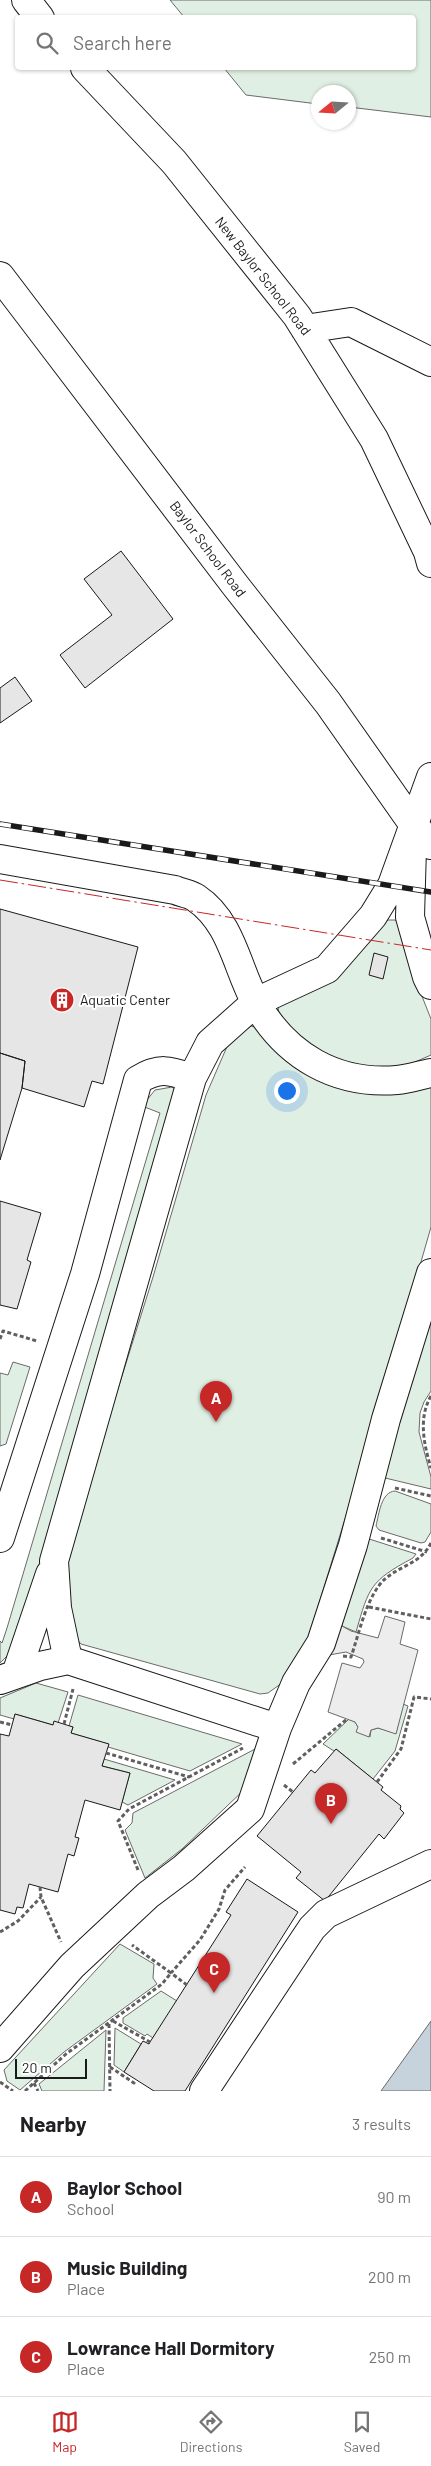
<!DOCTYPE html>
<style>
body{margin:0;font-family:Barlow,sans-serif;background:#f6f6f6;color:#202124}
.compass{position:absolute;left:311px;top:85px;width:45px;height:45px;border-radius:50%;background:#fff;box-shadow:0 1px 4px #0004;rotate:252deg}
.scale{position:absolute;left:15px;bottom:12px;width:72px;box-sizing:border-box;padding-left:5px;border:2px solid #1a1a1a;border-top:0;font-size:14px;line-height:18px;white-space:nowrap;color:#1a1a1a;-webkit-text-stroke:4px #fff;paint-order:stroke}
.you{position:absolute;left:286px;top:1090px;width:18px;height:18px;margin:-12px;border:4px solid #fff;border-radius:50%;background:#1a73e8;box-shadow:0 0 0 8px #1a73e833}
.badge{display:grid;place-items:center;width:32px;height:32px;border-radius:50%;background:#c62828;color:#fff;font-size:16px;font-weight:700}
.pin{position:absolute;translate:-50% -41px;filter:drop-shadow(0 1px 2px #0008)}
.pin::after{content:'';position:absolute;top:26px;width:18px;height:15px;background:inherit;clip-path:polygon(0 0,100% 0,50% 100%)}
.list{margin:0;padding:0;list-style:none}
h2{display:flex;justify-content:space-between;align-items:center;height:65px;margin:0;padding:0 20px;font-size:21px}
h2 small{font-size:16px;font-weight:400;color:#757577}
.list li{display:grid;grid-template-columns:32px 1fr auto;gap:15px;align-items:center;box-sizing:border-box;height:80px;padding:0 20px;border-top:1px solid #e0e0e0}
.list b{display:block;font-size:19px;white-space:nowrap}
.list p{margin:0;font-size:16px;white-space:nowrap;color:#757577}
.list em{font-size:16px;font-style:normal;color:#757577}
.icon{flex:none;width:28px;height:28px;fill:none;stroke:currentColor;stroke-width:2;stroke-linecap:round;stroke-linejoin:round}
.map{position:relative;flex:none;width:431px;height:2091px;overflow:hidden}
.search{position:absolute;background:#fff;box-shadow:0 1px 4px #0004;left:15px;right:15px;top:15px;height:55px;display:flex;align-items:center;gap:12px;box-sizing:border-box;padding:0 18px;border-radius:5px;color:#757577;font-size:19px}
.sheet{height:305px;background:#fff}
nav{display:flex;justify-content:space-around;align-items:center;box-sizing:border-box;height:70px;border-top:1px solid #e0e0e0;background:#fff;font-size:14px;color:#757577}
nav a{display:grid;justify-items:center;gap:2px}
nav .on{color:#c62828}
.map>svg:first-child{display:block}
</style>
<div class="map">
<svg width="431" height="2091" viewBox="0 0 431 2091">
<rect width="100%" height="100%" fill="#fff"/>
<path fill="#e0efe3" stroke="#6a6a6a" d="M170,0H431V117L349,107L348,92H318V104L246,95L224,68H414V18L184,17Z
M388,920H395L399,924L408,961L431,1019V1055L399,1069L344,1064L301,1039L279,1015L278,1005L313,986L357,956L382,922Z
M251,1026L265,1030L349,1089L379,1094L431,1084V1227L380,1405L309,1636L282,1683L268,1693L260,1694L81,1644L74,1636L66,1573L70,1542L153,1277L206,1095L229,1042Z
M172,1087L180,1093L17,1646L0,1663V1641L2,1643L7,1628L160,1113L142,1106L155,1090Z
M431,1315V1391L424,1402L420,1413L419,1432L431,1477V1489L381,1477Z
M13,1362L30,1367L6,1444L0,1446V1373L8,1375Z
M395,1491L431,1504V1532L425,1542L421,1543L379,1530L376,1526C379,1514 381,1492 395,1491Z
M363,1537L416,1554L413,1558C370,1581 369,1587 356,1632L342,1626L339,1620Z
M36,1683L68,1692L58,1723L54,1722L53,1725L15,1714L14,1719L0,1715V1698Z
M78,1695L242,1744L190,1771L108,1747V1744L71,1733L73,1727L69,1726Z
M403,1704L408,1706L395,1751L373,1779L336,1749L334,1751L323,1744L349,1719L355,1722L358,1727L370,1737L371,1730L378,1728L396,1733Z
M257,1748L247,1787L182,1849L145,1878L125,1830L132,1823L133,1813Z
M104,1759L175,1780L128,1805L122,1802L130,1773L102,1766Z
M120,1944L154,1964L153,1978L157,1984L64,2052L20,2090L7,2081L4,2070Z
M161,1991L177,2001L153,2038L147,2034L145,2036L123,2023V2018Z
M115,2028L141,2044L124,2072L114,2065Z
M106,2030L104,2091H42L39,2084Z"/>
<path fill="#ededed" stroke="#6a6a6a" d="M385,1616L405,1622L400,1644L418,1650L396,1734L378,1728L371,1730L369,1737L356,1732L358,1727L355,1722L328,1712L342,1663L360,1668L364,1662L363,1659L346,1652L329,1655L339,1620L342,1626L351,1631L378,1638Z"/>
<path fill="#c6d2dc" stroke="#6a6a6a" d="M431,2021V2091H381Z"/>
<path fill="#e6e6e6" stroke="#1a1a1a" d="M121,551L173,619L85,688L60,655L112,615L84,579Z
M15,677L32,701L0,723V688Z
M0,909L138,947L103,1084L92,1081L84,1107L22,1088L25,1061L0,1053Z
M374,953L388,957L383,979L369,975Z
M0,1053L25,1061L22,1088L0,1160Z
M0,1201L41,1213L27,1260L31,1262L17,1309L0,1305Z
M15,1714L53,1725L54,1721L73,1727L71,1733L109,1744L102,1766L130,1773L120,1810L85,1800L75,1837L79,1838L74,1856L68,1854L58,1892L29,1884L23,1908L17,1907L15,1914L0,1910V1734L9,1736Z
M336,1749L383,1787L381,1790L401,1806L400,1809L404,1813L384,1839L379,1834L325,1901L296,1878L301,1872L257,1836L311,1770L315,1773Z
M247,1879L298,1912L185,2091H154L124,2072L143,2041L149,2044L150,2042L231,1915L226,1912Z"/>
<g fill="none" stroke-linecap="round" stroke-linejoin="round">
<defs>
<path id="minor" d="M26,0L40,18
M85,68L174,162L297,316L374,439L428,552L431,563
M0,276L235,585L328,703L413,824L431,845
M305,329L351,322L431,362
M412,848L410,917L427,977L431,985
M0,859L175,890C182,893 191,894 196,898C232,922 237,969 256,1003C286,1056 336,1085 397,1080C409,1079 420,1075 431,1073
M0,1538L85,1274L138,1080C159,1067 169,1070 192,1078
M68,1660L57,1608L54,1561L192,1078L210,1043L256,1002L327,969L373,916L392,885L431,777
M16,1674L50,1574
M0,1680L40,1666L68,1660L277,1728
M0,2048L72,1966L148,1895L184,1868L250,1809L277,1728L296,1683L321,1643L353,1545L386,1419L431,1273
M204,2091L298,1949L312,1928L326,1914L431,1864"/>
</defs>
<use href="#minor" stroke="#1a1a1a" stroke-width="30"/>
<path stroke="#5f5f5f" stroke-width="3" stroke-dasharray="4 2.5" stroke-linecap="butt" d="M0,1339L3,1331L37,1341
M431,1396C418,1418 424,1445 431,1468
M395,1488L431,1496
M381,1538L427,1552
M369,1607L431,1619
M343,1656L351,1657C359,1634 367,1594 386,1578C402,1565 421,1563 431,1543
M0,1722L12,1725
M64,1724L73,1689
M106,1753L189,1777
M293,1764L347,1719
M377,1782L401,1749L414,1697L431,1699
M284,1785L293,1792
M138,1870L118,1821L129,1809L243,1748
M40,1887L41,1897L61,1942
M0,1932L18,1921L41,1897
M187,1985L171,1973L200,1940L219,1909L225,1890L245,1867
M113,2021L150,2042
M109,2024L110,2091
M110,2067L134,2083L136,2080
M0,2082L13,2091
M34,2083L38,2091
M25,2091L66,2054L162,1984L171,1973L132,1945"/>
<use href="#minor" stroke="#fff" stroke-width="28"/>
<defs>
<path id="rail" d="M0,824L431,892"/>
</defs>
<use href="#rail" stroke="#1a1a1a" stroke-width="5.5"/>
<use href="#rail" stroke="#fff" stroke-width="4" stroke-dasharray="11" stroke-linecap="butt"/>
<path stroke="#c62828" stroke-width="1" stroke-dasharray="18 4 2.5 4" stroke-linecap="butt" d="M0,880L431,950"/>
</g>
<defs>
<symbol id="building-disc" viewBox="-11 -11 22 22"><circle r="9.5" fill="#c62828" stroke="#fff"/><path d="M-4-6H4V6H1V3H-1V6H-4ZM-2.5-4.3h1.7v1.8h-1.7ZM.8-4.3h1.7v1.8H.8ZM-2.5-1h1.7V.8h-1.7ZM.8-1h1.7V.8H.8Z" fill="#fff"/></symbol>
</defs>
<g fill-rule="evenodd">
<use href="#building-disc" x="48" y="986" width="28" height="28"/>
</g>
<g text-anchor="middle" stroke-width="4" stroke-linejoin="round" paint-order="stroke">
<g font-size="14" fill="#1a1a1a" stroke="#fff">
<text transform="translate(263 276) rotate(52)" y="5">New Baylor School Road</text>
<text transform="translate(208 549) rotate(53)" y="5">Baylor School Road</text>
</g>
<g font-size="14" fill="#1a1a1a" stroke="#fff" text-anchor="start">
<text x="80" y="1005">Aquatic Center</text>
</g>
</g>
</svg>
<svg class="compass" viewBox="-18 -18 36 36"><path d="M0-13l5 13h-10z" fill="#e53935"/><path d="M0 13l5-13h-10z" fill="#757577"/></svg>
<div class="scale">20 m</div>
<div class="you"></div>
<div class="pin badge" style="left:216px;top:1422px">A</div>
<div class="pin badge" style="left:331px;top:1824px">B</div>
<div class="pin badge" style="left:214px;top:1993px">C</div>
<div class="search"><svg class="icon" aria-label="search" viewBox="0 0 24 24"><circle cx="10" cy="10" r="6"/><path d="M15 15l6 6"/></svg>Search here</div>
</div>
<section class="sheet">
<h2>Nearby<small>3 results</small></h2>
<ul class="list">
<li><span class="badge">A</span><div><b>Baylor School</b><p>School</p></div><em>90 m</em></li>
<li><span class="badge">B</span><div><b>Music Building</b><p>Place</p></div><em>200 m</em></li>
<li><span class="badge">C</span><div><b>Lowrance Hall Dormitory</b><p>Place</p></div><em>250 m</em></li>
</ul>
</section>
<nav>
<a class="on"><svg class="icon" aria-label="map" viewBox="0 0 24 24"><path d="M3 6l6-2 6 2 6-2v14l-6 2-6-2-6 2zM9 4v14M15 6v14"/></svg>Map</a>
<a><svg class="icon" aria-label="directions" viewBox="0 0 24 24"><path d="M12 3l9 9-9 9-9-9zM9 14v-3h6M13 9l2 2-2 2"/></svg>Directions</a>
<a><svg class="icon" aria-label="saved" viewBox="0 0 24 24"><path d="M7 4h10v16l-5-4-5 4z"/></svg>Saved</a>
</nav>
